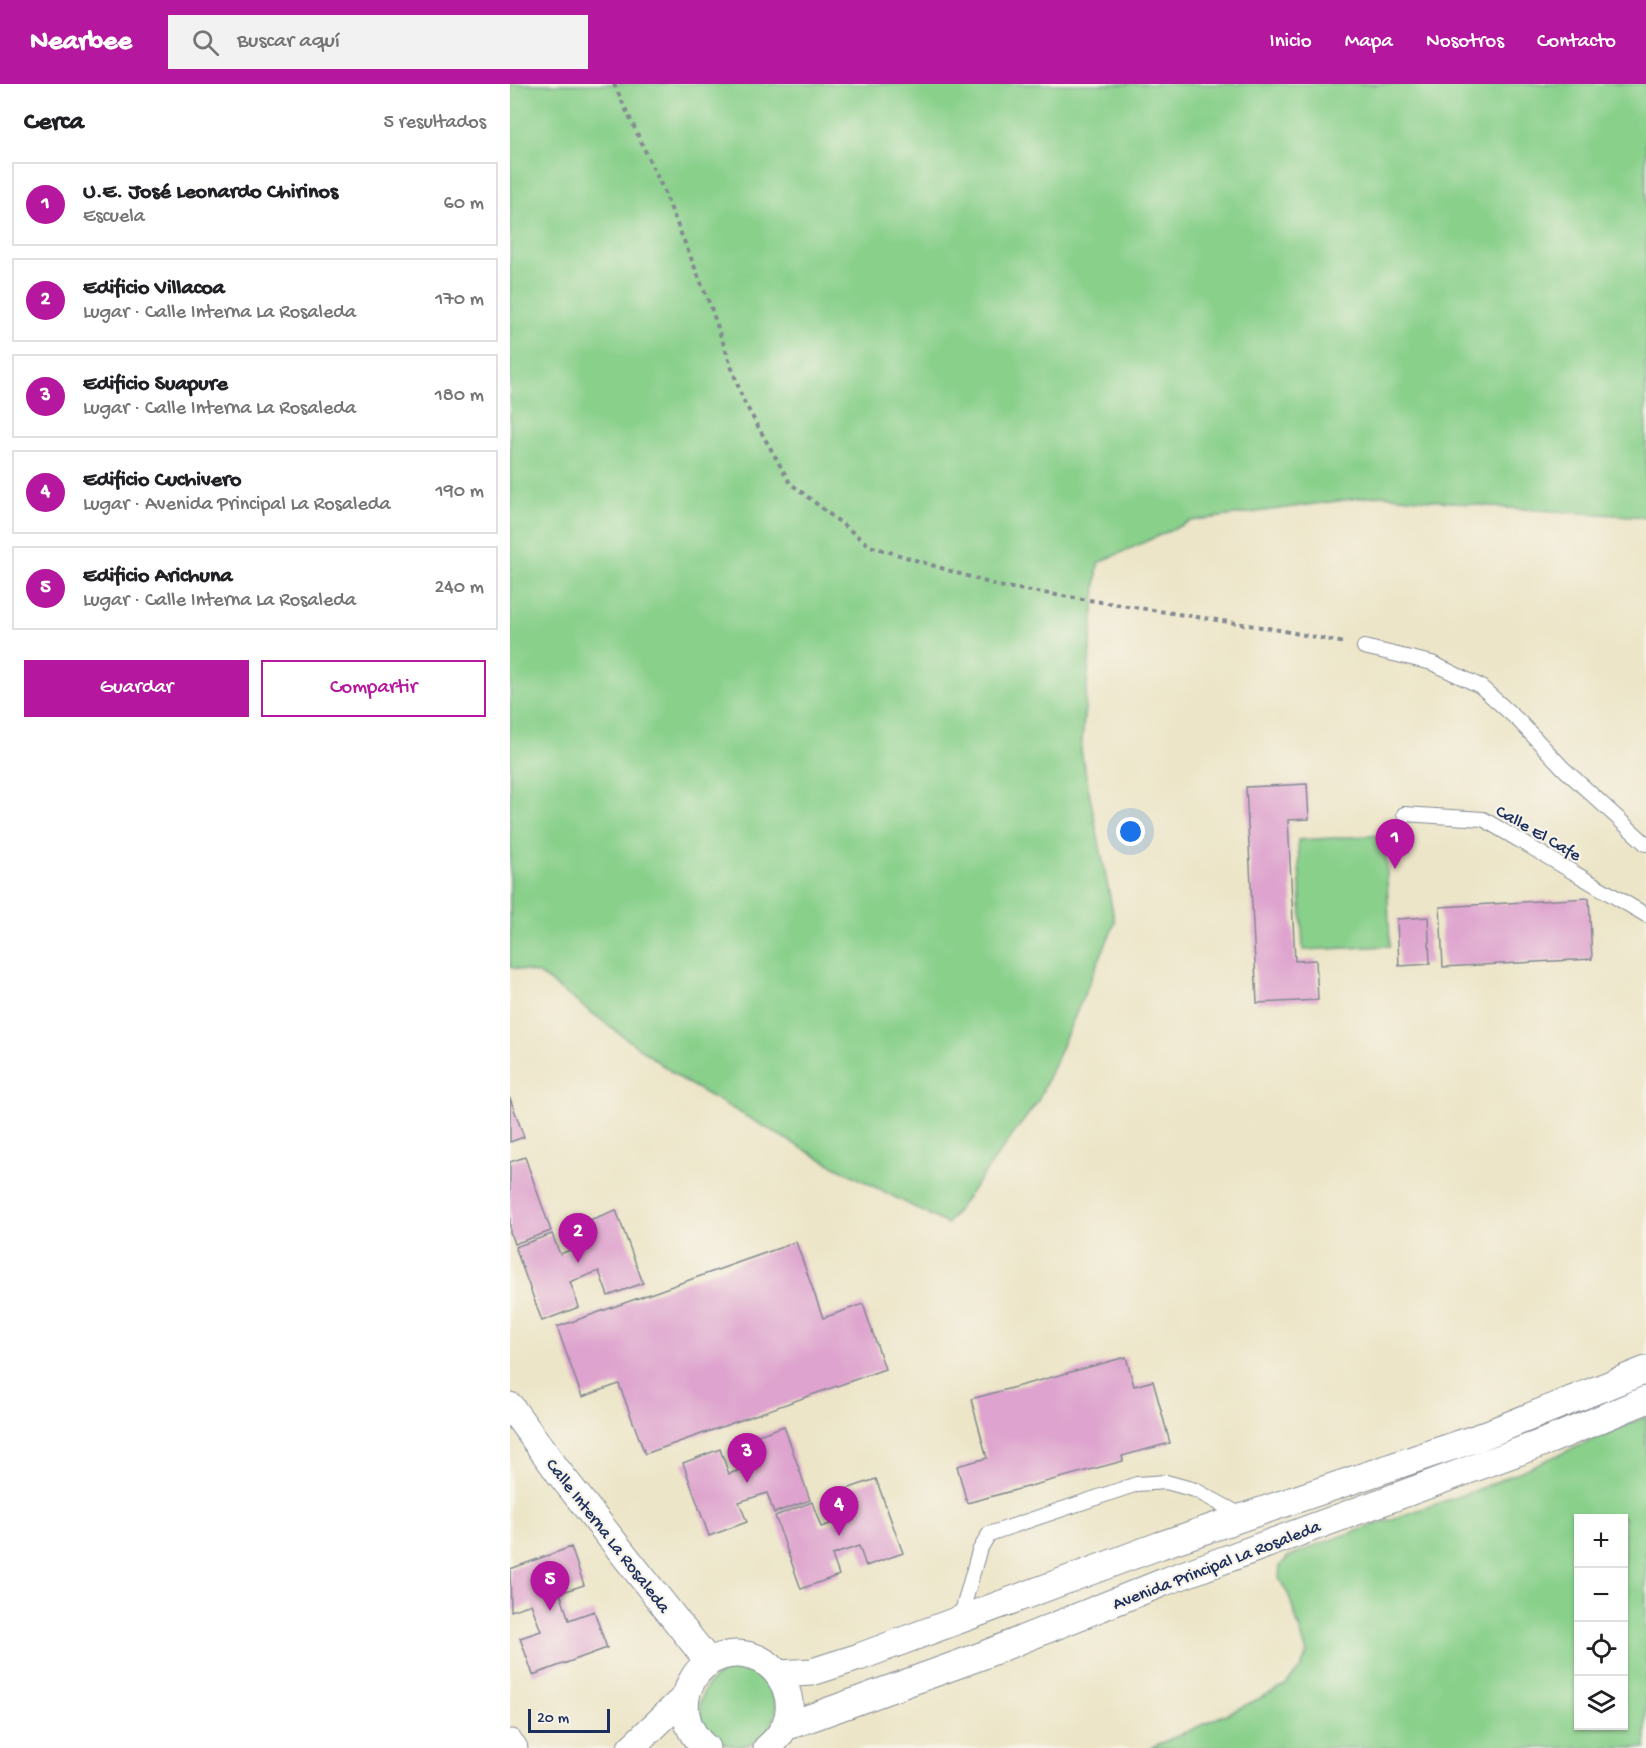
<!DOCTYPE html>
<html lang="es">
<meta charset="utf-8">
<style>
body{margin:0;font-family:"Gochi Hand",sans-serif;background:#f2f2f2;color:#202124}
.controls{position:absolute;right:18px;bottom:18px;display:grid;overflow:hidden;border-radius:0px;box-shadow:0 2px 4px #0004}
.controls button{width:54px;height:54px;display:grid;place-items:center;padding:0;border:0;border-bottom:2px solid #e0e0e0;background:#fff;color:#202124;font:30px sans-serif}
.scale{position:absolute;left:18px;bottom:15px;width:82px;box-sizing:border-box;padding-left:6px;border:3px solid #1b2f5e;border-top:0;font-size:16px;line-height:21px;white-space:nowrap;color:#1b2f5e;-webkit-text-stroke:4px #f7f3e8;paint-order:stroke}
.you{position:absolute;left:621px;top:748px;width:21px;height:21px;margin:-15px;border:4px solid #fff;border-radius:50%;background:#1a73e8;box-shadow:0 0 0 9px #1a73e833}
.badge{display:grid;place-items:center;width:39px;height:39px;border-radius:50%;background:#b5179e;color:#fff;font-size:20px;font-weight:700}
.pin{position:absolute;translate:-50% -50px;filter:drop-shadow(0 2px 3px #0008)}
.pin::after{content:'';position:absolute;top:32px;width:21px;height:18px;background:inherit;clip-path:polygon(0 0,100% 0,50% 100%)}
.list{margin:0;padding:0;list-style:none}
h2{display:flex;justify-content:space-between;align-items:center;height:78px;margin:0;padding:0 24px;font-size:26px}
h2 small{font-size:20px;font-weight:400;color:#757577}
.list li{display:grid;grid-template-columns:39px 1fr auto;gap:18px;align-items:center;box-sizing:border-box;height:84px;margin:0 12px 12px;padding:0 12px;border:2px solid #e0e0e0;border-radius:0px}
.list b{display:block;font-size:22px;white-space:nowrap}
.list p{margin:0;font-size:20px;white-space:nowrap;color:#757577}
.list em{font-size:20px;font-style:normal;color:#757577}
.actions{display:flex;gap:12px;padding:18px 24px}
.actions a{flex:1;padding:14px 0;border:2px solid #b5179e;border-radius:0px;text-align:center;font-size:21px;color:#b5179e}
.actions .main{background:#b5179e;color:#fff}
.icon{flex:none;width:33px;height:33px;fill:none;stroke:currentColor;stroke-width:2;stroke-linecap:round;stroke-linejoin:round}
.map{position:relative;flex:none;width:1136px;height:1664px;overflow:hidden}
header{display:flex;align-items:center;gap:36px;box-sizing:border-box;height:84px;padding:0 30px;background:#b5179e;color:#fff}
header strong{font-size:28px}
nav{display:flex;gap:33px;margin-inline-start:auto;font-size:21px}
.search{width:420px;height:54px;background:#f2f2f2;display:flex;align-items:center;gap:15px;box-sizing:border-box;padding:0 21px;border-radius:0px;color:#757577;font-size:22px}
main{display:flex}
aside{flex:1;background:#fff}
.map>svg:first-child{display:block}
</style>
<header>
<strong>Nearbee</strong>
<div class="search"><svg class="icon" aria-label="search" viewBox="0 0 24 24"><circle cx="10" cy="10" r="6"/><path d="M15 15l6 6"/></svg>Buscar aquí</div>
<nav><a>Inicio</a><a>Mapa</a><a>Nosotros</a><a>Contacto</a></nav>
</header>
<main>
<aside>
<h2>Cerca<small>5 resultados</small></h2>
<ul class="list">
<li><span class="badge">1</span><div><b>U.E. José Leonardo Chirinos</b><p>Escuela</p></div><em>60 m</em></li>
<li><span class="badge">2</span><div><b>Edificio Villacoa</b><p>Lugar · Calle Interna La Rosaleda</p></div><em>170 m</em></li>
<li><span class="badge">3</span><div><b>Edificio Suapure</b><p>Lugar · Calle Interna La Rosaleda</p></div><em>180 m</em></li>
<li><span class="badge">4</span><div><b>Edificio Cuchivero</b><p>Lugar · Avenida Principal La Rosaleda</p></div><em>190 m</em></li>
<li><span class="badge">5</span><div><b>Edificio Arichuna</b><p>Lugar · Calle Interna La Rosaleda</p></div><em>240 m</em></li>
</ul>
<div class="actions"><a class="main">Guardar</a><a>Compartir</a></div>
</aside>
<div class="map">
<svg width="1136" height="1664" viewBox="0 0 1136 1664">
<rect width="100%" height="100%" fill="#f7f3e8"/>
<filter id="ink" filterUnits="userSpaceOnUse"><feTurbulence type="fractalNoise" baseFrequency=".0167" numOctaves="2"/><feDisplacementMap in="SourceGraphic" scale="12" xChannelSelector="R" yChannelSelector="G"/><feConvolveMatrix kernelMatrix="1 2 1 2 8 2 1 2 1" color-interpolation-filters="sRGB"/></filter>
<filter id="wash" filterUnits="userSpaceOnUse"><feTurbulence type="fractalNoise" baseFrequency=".008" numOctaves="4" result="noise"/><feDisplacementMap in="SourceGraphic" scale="24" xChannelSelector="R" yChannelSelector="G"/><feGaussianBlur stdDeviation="1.35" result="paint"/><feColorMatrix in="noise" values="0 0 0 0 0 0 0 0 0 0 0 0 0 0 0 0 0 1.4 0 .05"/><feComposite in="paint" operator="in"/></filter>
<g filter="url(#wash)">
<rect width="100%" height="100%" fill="#ece5c7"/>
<path fill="#89d08b" stroke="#528074" stroke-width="1.5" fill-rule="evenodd" d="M0,0H1136V433L998,424L871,411L681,437L588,479L571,667L605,839L528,1017L437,1140L313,1076L174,997L29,890L0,883Z
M875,751L880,862L793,866L788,756Z
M1136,1333V1664H640L734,1622L774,1602L791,1584L797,1569L779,1512L769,1494L770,1482L778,1473L809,1460L967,1406ZM1068,1434H1114V1642H1068Z
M190 1624a38 38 0 1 1 76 0a38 38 0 1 1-76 0Z"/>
<g id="blocks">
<path fill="#dea3ce" d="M797,700L799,735L778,736L785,877L806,876L808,916L747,919L736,703Z
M1079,814L1082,875L933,883L930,823Z
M918,833L920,880L889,882L887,835Z
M0,1014L14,1053L0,1058Z
M15,1073L41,1147L4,1160L0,1148V1078Z
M106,1126L133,1199L98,1212L89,1187L60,1198L69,1223L32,1237L5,1163L42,1150L50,1170L76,1160L69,1140Z
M286,1158L313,1234L353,1220L375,1285L135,1370L109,1300L72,1313L47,1243Z
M616,1273L624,1302L643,1297L660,1359L612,1372L613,1377L457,1419L447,1382L477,1374L461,1315Z
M274,1342L300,1416L264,1429L257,1409L229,1418L237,1438L199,1452L173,1379L210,1365L219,1390L245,1380L237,1355Z
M366,1395L393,1469L356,1482L349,1462L322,1471L329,1491L291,1505L265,1432L302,1418L311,1443L338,1434L328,1408Z
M61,1463L74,1501L50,1509L59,1536L84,1527L97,1564L23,1591L10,1554L31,1547L21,1520L1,1527L0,1485Z"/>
</g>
</g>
<g filter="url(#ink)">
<use href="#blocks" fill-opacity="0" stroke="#848a92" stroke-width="1.5"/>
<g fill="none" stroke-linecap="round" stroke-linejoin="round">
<defs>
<path id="lane" d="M854,563L922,579L970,602L1009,637L1053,684L1136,760
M894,730L973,735L1136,831
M450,1535L469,1467L479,1450L627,1400L656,1398L685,1406L733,1432"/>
<path id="street" d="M0,1322L50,1390L199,1578
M269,1590L302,1588L349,1573L651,1461L967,1354L1136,1286
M275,1643L471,1572L654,1498L1040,1356L1136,1316
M0,1659L4,1664
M121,1664L175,1613
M196,1664C147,1622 193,1549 251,1576C265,1583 274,1597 278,1612C283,1632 273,1651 257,1664"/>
</defs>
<use href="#lane" stroke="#848a92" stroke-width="16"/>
<use href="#street" stroke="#848a92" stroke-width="29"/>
<path stroke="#848a92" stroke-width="4" stroke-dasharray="4.5 4.5" stroke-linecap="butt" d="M104,0L153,105L200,221L233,316L280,399L360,462L489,502L764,545L835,559"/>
<use href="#lane" stroke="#fff" stroke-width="14"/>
<use href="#street" stroke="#fff" stroke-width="27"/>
</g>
</g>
<g text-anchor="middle" stroke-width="4.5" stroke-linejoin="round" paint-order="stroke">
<g font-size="18" fill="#1b2f5e" stroke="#f7f3e8">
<text transform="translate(1029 748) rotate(30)" y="6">Calle El Cafe</text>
<text transform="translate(99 1451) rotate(52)" y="6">Calle Interna La Rosaleda</text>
<text transform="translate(706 1480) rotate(-21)" y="6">Avenida Principal La Rosaleda</text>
</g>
</g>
</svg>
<div class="controls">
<button>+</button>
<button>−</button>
<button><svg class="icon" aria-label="locate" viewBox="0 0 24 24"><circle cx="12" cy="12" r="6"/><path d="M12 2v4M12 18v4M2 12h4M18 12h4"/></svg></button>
<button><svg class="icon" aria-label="layers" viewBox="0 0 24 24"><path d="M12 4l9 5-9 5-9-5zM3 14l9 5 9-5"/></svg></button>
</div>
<div class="scale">20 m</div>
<div class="you"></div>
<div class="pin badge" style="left:885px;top:785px">1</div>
<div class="pin badge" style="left:68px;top:1179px">2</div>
<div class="pin badge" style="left:237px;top:1399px">3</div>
<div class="pin badge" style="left:329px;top:1452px">4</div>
<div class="pin badge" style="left:40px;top:1527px">5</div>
</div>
</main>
